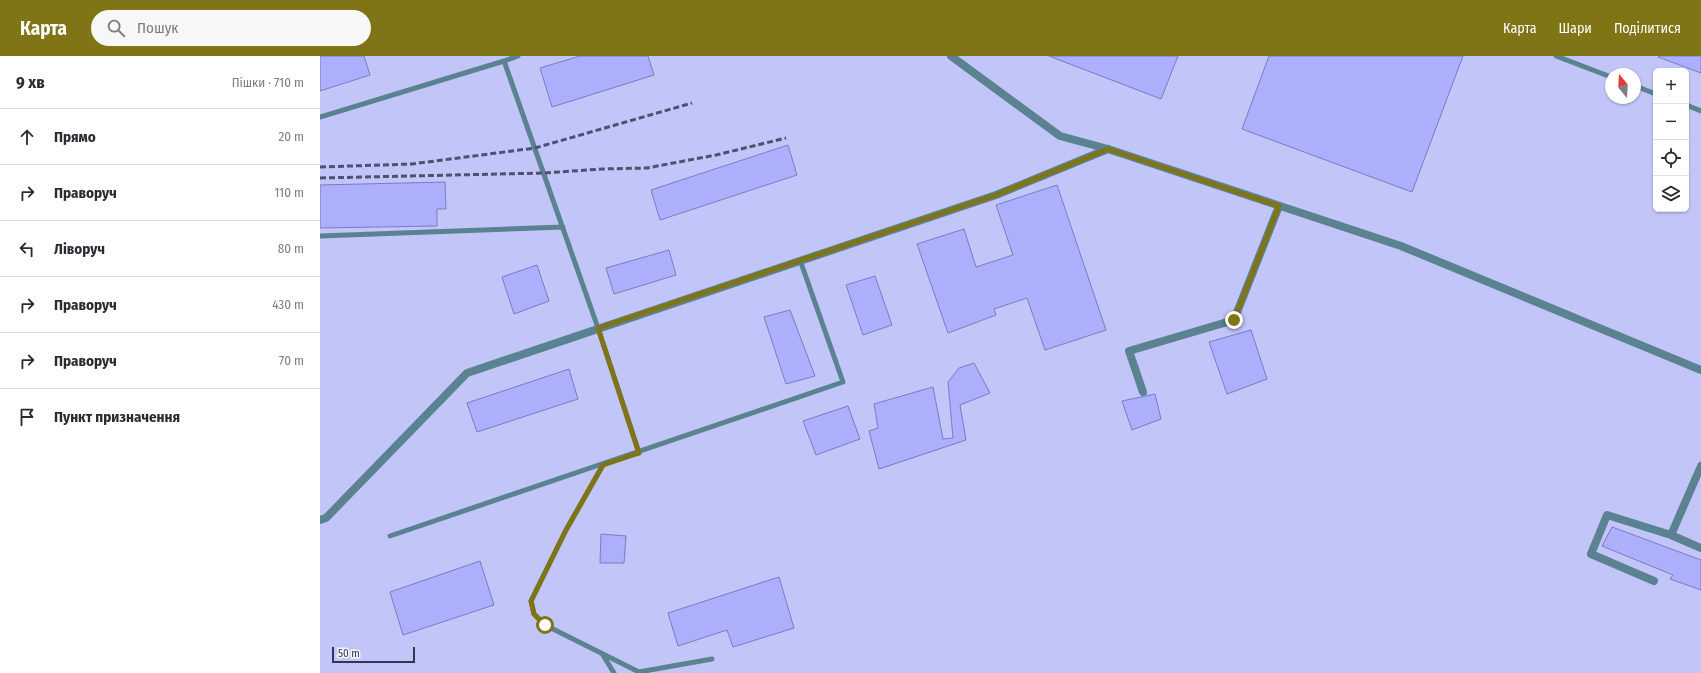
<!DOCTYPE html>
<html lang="uk">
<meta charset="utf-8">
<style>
body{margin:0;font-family:"Fira Sans Condensed",sans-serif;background:#f7f7f7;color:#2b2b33}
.controls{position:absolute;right:12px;top:12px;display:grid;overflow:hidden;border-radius:6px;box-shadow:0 1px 3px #0004}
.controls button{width:36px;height:36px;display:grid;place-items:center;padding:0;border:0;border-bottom:1px solid #e1e1e2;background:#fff;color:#2b2b33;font:20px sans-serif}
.compass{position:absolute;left:1285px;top:12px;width:36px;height:36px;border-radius:50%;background:#fff;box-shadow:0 1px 3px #0004;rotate:342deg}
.scale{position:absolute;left:12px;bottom:10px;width:83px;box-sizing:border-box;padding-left:4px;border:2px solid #333453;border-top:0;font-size:11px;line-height:14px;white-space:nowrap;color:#333453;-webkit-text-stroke:3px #f5f6fe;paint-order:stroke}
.stop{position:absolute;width:12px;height:12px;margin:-9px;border:3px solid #7f7416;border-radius:50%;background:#fff}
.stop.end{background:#7f7416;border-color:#fff;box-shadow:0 1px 4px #0008}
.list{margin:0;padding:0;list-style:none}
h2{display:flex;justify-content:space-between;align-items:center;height:52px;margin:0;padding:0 16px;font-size:17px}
h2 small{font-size:13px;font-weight:400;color:#7c7c81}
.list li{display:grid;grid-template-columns:26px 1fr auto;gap:12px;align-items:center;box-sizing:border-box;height:56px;padding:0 16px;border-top:1px solid #e1e1e2}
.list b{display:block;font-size:15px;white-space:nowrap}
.list em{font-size:13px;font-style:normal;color:#7c7c81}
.icon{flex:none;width:22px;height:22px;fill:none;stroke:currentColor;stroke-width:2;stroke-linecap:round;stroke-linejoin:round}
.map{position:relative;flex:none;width:1381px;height:617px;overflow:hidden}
header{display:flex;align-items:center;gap:24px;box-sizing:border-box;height:56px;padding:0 20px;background:#7f7416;color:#fff}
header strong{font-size:19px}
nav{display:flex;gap:22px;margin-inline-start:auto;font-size:14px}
.search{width:280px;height:36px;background:#f7f7f7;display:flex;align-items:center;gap:10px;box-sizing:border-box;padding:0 14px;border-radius:22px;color:#7c7c81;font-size:15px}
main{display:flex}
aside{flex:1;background:#fff}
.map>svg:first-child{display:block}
</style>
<header>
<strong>Карта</strong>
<div class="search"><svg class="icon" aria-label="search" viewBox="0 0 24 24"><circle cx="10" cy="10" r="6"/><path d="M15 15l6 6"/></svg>Пошук</div>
<nav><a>Карта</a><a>Шари</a><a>Поділитися</a></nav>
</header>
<main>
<aside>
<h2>9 хв<small>Пішки · 710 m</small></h2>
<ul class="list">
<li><svg class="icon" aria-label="ahead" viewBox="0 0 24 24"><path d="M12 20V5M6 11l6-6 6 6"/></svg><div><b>Прямо</b></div><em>20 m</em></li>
<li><svg class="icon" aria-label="right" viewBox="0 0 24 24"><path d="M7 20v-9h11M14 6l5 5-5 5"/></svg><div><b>Праворуч</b></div><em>110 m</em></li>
<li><svg class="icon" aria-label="left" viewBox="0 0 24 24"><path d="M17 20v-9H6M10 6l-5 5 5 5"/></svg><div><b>Ліворуч</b></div><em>80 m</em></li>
<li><svg class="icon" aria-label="right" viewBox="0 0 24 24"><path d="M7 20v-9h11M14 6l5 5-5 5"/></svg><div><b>Праворуч</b></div><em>430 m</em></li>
<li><svg class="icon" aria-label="right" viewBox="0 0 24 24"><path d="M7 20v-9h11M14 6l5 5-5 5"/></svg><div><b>Праворуч</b></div><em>70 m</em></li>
<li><svg class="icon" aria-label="arrive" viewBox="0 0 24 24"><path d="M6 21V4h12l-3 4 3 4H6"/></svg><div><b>Пункт призначення</b></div></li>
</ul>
</aside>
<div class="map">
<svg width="1381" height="617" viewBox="0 0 1381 617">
<rect width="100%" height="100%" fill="#d0d3f3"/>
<path fill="#c2c5f8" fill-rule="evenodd" d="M0,0H1381V617H0ZM1336,15H1366V153H1336ZM1291,18H1315V42H1291Z"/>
<path fill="#acaffc" stroke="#7a7bc4" d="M0,0H44L50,19L0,35Z
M260,0H328L334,19L232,51L220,12Z
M729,0H858L841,43Z
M949,0H1143L1092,136L922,73Z
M1381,0V17L1338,1L1339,0Z
M468,89L477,119L340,164L331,134Z
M125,126L126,153H117V170L0,172V129Z
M737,129L786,274L725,294L707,242L674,253L676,259L628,277L597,188L644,173L656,211L693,199L676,149Z
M349,194L356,219L294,238L286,212Z
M217,209L229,245L194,258L182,221Z
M555,220L572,269L543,279L526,229Z
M470,254L495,320L466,328L444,261Z
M931,274L947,323L907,338L889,286Z
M654,307L670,337L640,349L646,384L559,413L549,375L558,372L554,348L613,331L623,383L633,382L628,326L639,312Z
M249,313L258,343L157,376L147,347Z
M835,338L841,363L812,374L802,345Z
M528,350L540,383L496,399L483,365Z
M1292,471L1381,504V534L1350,523L1353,519L1282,490Z
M281,478L306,480L304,507H280Z
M160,505L174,549L83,579L70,536Z
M459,521L474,572L413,591L407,574L358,590L348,557Z"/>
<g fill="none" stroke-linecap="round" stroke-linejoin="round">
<path stroke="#5b8290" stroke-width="5" d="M198,0L184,5L278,272L319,397
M1236,0L1291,21
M1315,30L1336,38
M1366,49L1381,55
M0,61L184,5
M0,180L243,171
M283,409L246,474L211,545L214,558L225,569L319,616L392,603
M70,480L523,326L480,204
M283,599L294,617"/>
<path stroke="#5b8290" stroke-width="8" d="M631,0L740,80L788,93L1081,190L1381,314
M823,336L809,295L914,264L959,150
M0,464L6,462L147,317L676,139L788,93
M1351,479L1381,492
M1334,525L1271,498L1287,459L1351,479L1381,410"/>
<path stroke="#4f5170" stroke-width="3" stroke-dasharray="6 3" stroke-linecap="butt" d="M0,111L92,108L215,92L372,47
M0,122L224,117L282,113L327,112L396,99L466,82"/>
</g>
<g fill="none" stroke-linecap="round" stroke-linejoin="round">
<path stroke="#7f7416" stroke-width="5" d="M225,569L214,558L211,545L246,474L283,409L319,397L278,272L676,139L788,93L959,150L914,264"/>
</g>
</svg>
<div class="controls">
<button>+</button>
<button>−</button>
<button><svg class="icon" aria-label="locate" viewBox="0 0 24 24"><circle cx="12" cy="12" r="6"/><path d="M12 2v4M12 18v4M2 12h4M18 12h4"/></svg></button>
<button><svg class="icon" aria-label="layers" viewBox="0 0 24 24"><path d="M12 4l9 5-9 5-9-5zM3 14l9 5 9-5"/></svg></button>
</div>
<svg class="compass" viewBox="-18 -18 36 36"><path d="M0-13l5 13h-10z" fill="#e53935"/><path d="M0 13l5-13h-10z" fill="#7c7c81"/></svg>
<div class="scale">50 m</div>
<div class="stop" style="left:225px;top:569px"></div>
<div class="stop end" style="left:914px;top:264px"></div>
</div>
</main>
